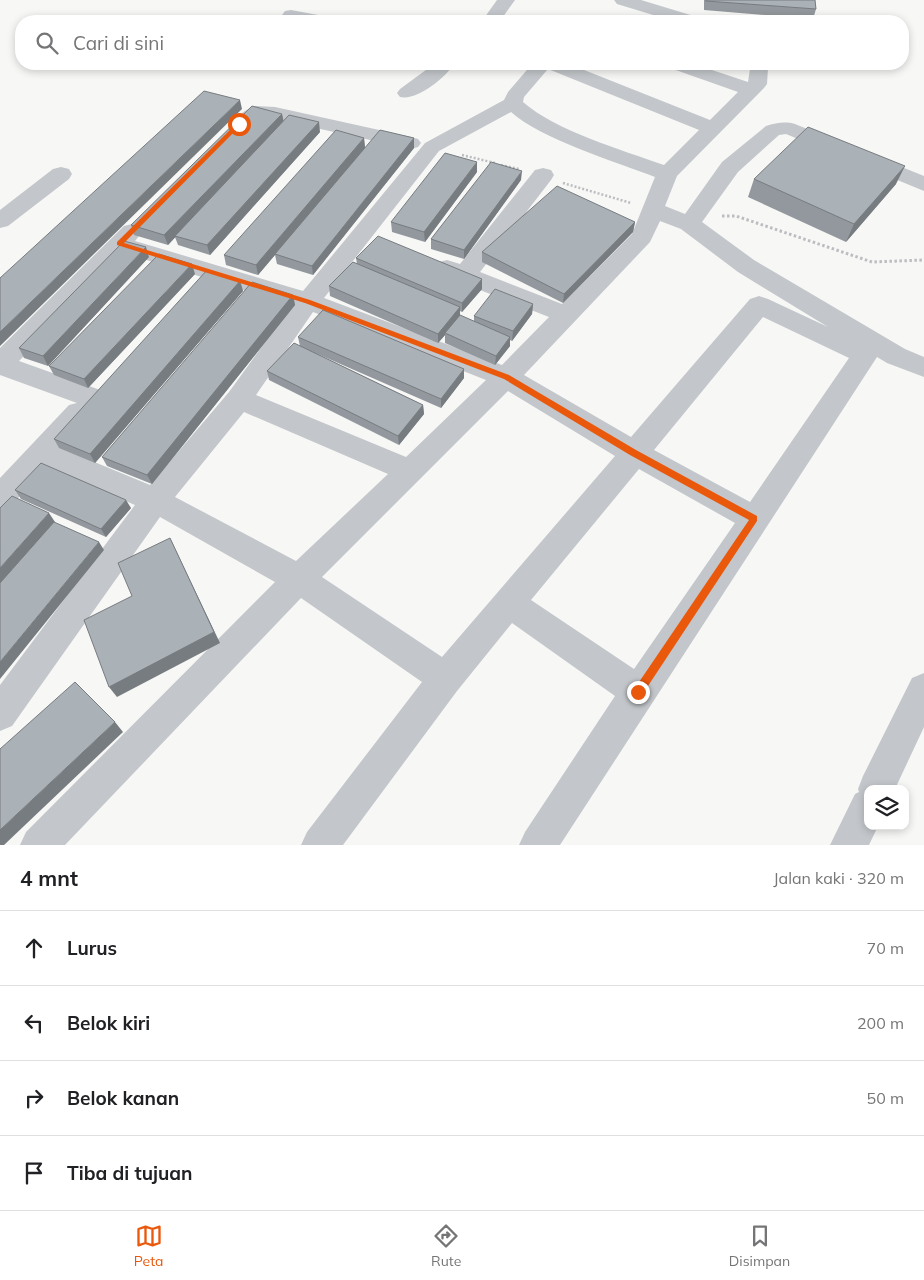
<!DOCTYPE html>
<html lang="id">
<meta charset="utf-8">
<style>
body{margin:0;font-family:Mulish,sans-serif;background:#f2f2f2;color:#202124}
.controls{position:absolute;right:15px;bottom:15px;display:grid;overflow:hidden;border-radius:10px;box-shadow:0 2px 8px #0003}
.controls button{width:45px;height:45px;display:grid;place-items:center;padding:0;border:0;border-bottom:1px solid #e0e0e0;background:#fff;color:#202124;font:25px sans-serif}
.stop{position:absolute;width:15px;height:15px;margin:-11px;border:4px solid #ea580c;border-radius:50%;background:#fff}
.stop.end{background:#ea580c;border-color:#fff;box-shadow:0 1px 5px #0008}
.list{margin:0;padding:0;list-style:none}
h2{display:flex;justify-content:space-between;align-items:center;height:65px;margin:0;padding:0 20px;font-size:21px}
h2 small{font-size:16px;font-weight:400;color:#757577}
.list li{display:grid;grid-template-columns:32px 1fr auto;gap:15px;align-items:center;box-sizing:border-box;height:75px;padding:0 20px;border-top:1px solid #e0e0e0}
.list b{display:block;font-size:19px;white-space:nowrap}
.list em{font-size:16px;font-style:normal;color:#757577}
.icon{flex:none;width:28px;height:28px;fill:none;stroke:currentColor;stroke-width:2;stroke-linecap:round;stroke-linejoin:round}
.map{position:relative;flex:none;width:924px;height:845px;overflow:hidden}
.search{position:absolute;background:#fff;box-shadow:0 2px 8px #0003;left:15px;right:15px;top:15px;height:55px;display:flex;align-items:center;gap:12px;box-sizing:border-box;padding:0 18px;border-radius:20px;color:#757577;font-size:19px}
.sheet{height:365px;background:#fff}
nav{display:flex;justify-content:space-around;align-items:center;box-sizing:border-box;height:70px;border-top:1px solid #e0e0e0;background:#fff;font-size:14px;color:#757577}
nav a{display:grid;justify-items:center;gap:2px}
nav .on{color:#ea580c}
.map>svg:first-child{display:block}
</style>
<div class="map">
<svg width="924" height="845" viewBox="0 0 924 845">
<rect width="100%" height="100%" fill="#f7f7f5"/>
<g fill="none" stroke-linecap="round" stroke-linejoin="round">
<path stroke="#bbbdc0" stroke-width="2.5" stroke-dasharray="2 2" stroke-linecap="butt" d="M462,155L495,163
M501,165L519,169
M563,183L631,203"/>
<path stroke="#bbbdc0" stroke-width="3" stroke-dasharray="2.5 2.5" stroke-linecap="butt" d="M722,216H736L872,262L924,260"/>
<path fill="#c3c6ca" fill-rule="evenodd" d="M497,0H515L500,21H482Z
M614,0H641L697,17L700,21H673L617,4Z
M291,10L329,17L332,21H296L285,19L282,15L285,11Z
M434,64H454C445,78 417,101 400,97L397,93L400,89Z
M532,64H569L710,120L738,92L670,68L668,64H694L748,82L750,69L746,64H765L768,69L767,84L764,88L677,176L665,206L685,214L722,162L766,126C776,123 785,121 795,124L924,176V191L786,134L779,135L738,172L702,222L754,260L905,349L924,357V377L887,363L877,357L560,845H519L525,832L615,696L512,623L457,691L343,845H301L307,832L422,682L301,598L65,845H20L26,832L275,582L160,517L12,726L0,731V685L135,505L46,467L10,507L0,510V478L69,405L77,403L0,375V348L124,226L132,224L140,226L143,231L135,241L303,291L425,143L504,100L508,92ZM548,69L699,130L664,165C622,150 556,131 523,102L524,97ZM511,112C541,139 616,162 655,177L632,234L562,304L480,272L551,180L554,175L551,170L543,168L535,170L460,264L447,260L439,262L435,268L439,274L549,317L502,365L324,298L439,151ZM660,221L681,229L738,272L828,327L768,299L759,296L750,299L631,437L524,375L650,242ZM124,253L292,305L229,392L150,485L63,449L89,421L93,413L90,407L93,408L103,405L106,398L103,391L19,361ZM313,312L486,380L406,457L256,395ZM763,317L849,358L750,502L654,450ZM508,391L615,456L442,657L322,577ZM244,412L388,474L296,561L175,497ZM639,469L735,523L634,669L531,600Z
M256,106L275,107L411,137L418,139L421,143L418,147L411,149L275,119L261,118C253,124 249,125 240,123L237,119C242,112 248,108 256,106Z
M61,167L69,169L72,174L69,179L8,226L0,228V210L53,169Z
M924,673V727L895,789H868V826H878L869,845H830L855,794L859,792L858,789L863,776L912,678Z"/>
</g>
<path fill="#92989d" d="M704,0H815L816,9L813,19L704,10Z
M282,114L283,121L320,132L210,255L178,245L175,237L168,245L134,235L131,225Z
M364,138L365,148L414,138V148L313,275L277,264L275,255L258,275L226,265L224,255Z
M477,172L425,242L392,232L391,222Z
M754,179L896,184L846,242L748,197Z
M521,180L464,259L431,249V239Z
M635,222L633,232L563,303L482,262V252Z
M149,257L48,366L24,358L19,348Z
M356,258L482,279V289L462,312L460,311V316L474,321V316L533,304L532,314L512,341L510,340V346L495,365L445,343V335L438,343L330,296L329,286L357,264Z
M195,274L88,388L54,375L49,366Z
M240,281L243,291L95,463L59,448L54,439Z
M293,295L295,305L152,484L107,466L102,457Z
M298,337L464,378L441,408L313,352L423,405L424,414L399,445L269,380L267,371L300,346Z
M15,490L131,508L106,537L21,499Z"/>
<path fill="#777c80" d="M240,100L242,109L0,346V332Z
M282,114L284,123L168,245L164,235Z
M319,122L320,132L210,255L207,245Z
M364,138L365,148L258,275L256,265Z
M414,138V148L313,275L312,266Z
M477,162V172L425,242L424,232Z
M905,166L896,184L846,242L854,224Z
M522,171L521,180L464,259V250Z
M635,222L633,232L563,303L564,294Z
M146,247L149,257L48,366L43,356Z
M192,264L195,274L88,388L84,379Z
M482,279V289L462,312V303Z
M240,281L243,291L95,463L90,454Z
M293,295L295,305L152,484L147,475Z
M533,304L532,314L512,341L513,331Z
M460,307V316L445,333V335L438,343V334Z
M510,337V346L495,365L496,356Z
M464,369V378L441,408V399Z
M423,405L424,414L399,445L398,436Z
M126,500L131,508L106,537L101,529Z
M49,513L55,522L0,584V568Z
M170,538L220,643L117,697L109,687Z
M99,542L104,550L0,679V662Z
M115,722L123,732L4,845H0V830Z"/>
<path fill="#aab1b7" stroke="#777c80" d="M706,0H815L816,9L706,1Z
M204,91L240,100L0,332V278Z
M252,106L282,114L164,235L131,225Z
M289,115L319,122L207,245L175,236Z
M808,127L905,166L854,224L754,179Z
M336,130L364,138L256,265L224,255Z
M380,130L414,138L312,266L275,254Z
M445,153L477,162L424,232L391,222Z
M491,162L522,171L464,250L431,239Z
M557,186L635,222L564,294L482,252Z
M378,236L482,279L462,303L356,258Z
M124,241L146,247L43,356L19,348Z
M159,254L192,264L84,379L49,366Z
M353,262L460,307L438,334L329,286Z
M207,270L240,281L90,454L54,439Z
M252,282L293,295L147,475L102,457Z
M495,289L533,304L513,331L474,316Z
M323,310L464,369L441,399L298,337Z
M460,315L510,337L496,356L445,333Z
M294,343L423,405L398,436L267,371Z
M41,463L126,500L101,529L15,490Z
M12,496L49,513L0,568V508Z
M54,522L99,542L0,662V583Z
M170,538L214,632L109,687L84,620L132,596L118,563Z
M75,682L115,722L0,830V749Z"/>
<path fill="#ea580c" d="M237,123L242,124L124,243L310,300L509,375L636,450L757,516V521L642,695H635V688L749,520L630,455L504,379L305,303L117,245V242Z"/>
</svg>
<div class="controls">
<button><svg class="icon" aria-label="layers" viewBox="0 0 24 24"><path d="M12 4l9 5-9 5-9-5zM3 14l9 5 9-5"/></svg></button>
</div>
<div class="stop" style="left:239px;top:124px"></div>
<div class="stop end" style="left:638px;top:692px"></div>
<div class="search"><svg class="icon" aria-label="search" viewBox="0 0 24 24"><circle cx="10" cy="10" r="6"/><path d="M15 15l6 6"/></svg>Cari di sini</div>
</div>
<section class="sheet">
<h2>4 mnt<small>Jalan kaki · 320 m</small></h2>
<ul class="list">
<li><svg class="icon" aria-label="ahead" viewBox="0 0 24 24"><path d="M12 20V5M6 11l6-6 6 6"/></svg><div><b>Lurus</b></div><em>70 m</em></li>
<li><svg class="icon" aria-label="left" viewBox="0 0 24 24"><path d="M17 20v-9H6M10 6l-5 5 5 5"/></svg><div><b>Belok kiri</b></div><em>200 m</em></li>
<li><svg class="icon" aria-label="right" viewBox="0 0 24 24"><path d="M7 20v-9h11M14 6l5 5-5 5"/></svg><div><b>Belok kanan</b></div><em>50 m</em></li>
<li><svg class="icon" aria-label="arrive" viewBox="0 0 24 24"><path d="M6 21V4h12l-3 4 3 4H6"/></svg><div><b>Tiba di tujuan</b></div></li>
</ul>
</section>
<nav>
<a class="on"><svg class="icon" aria-label="map" viewBox="0 0 24 24"><path d="M3 6l6-2 6 2 6-2v14l-6 2-6-2-6 2zM9 4v14M15 6v14"/></svg>Peta</a>
<a><svg class="icon" aria-label="directions" viewBox="0 0 24 24"><path d="M12 3l9 9-9 9-9-9zM9 14v-3h6M13 9l2 2-2 2"/></svg>Rute</a>
<a><svg class="icon" aria-label="saved" viewBox="0 0 24 24"><path d="M7 4h10v16l-5-4-5 4z"/></svg>Disimpan</a>
</nav>
